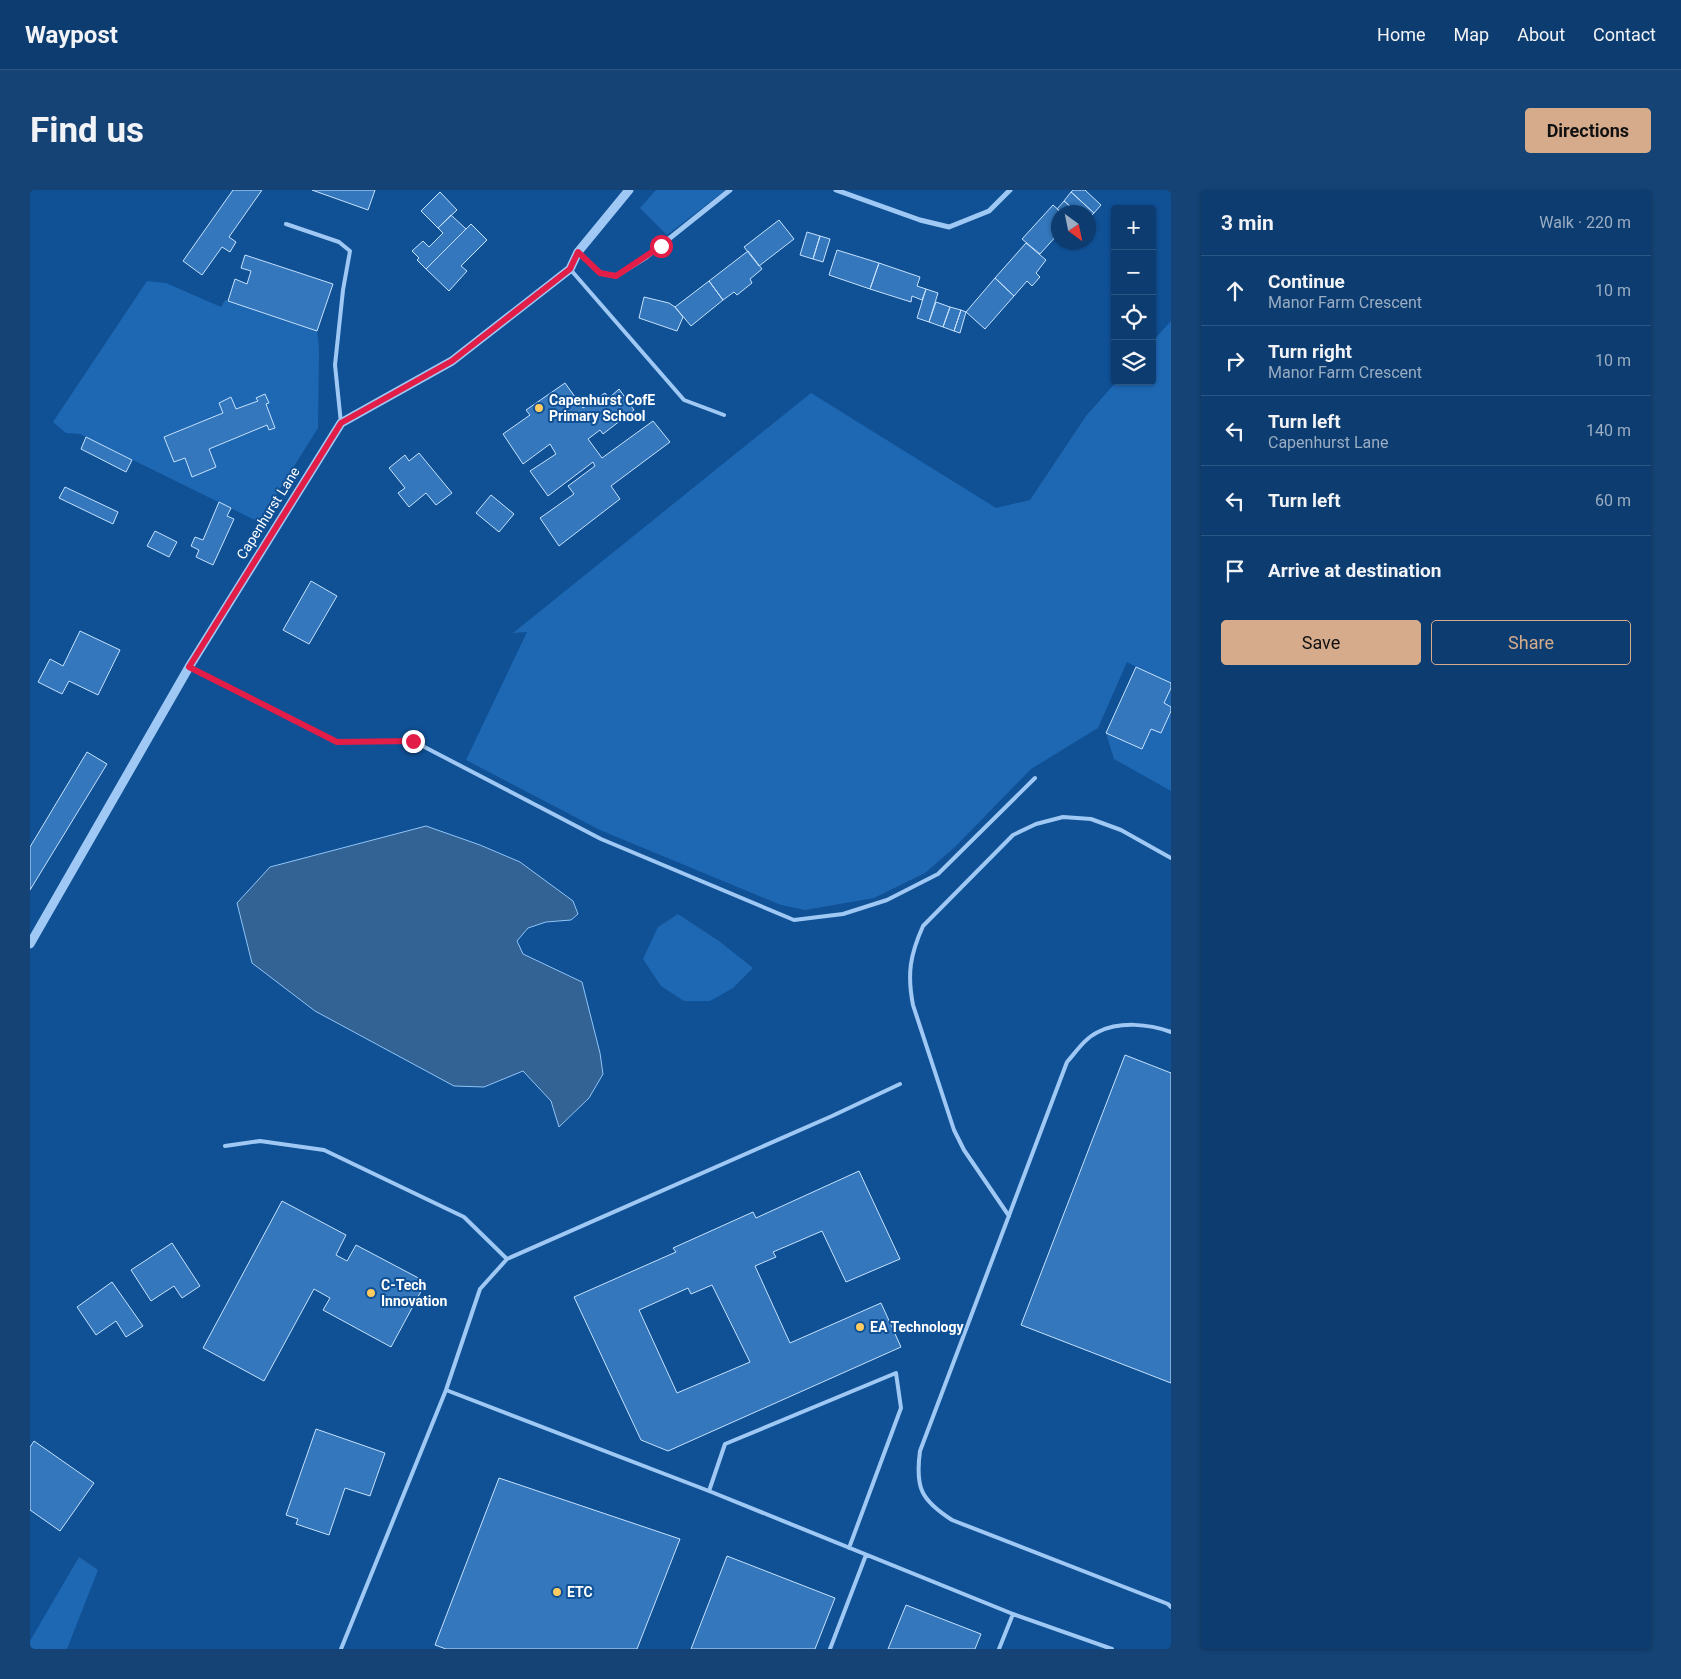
<!DOCTYPE html>
<meta charset="utf-8">
<style>
body{margin:0;font-family:Roboto,sans-serif;background:#154375;color:#f1f3f6}
.controls{position:absolute;right:15px;top:15px;display:grid;overflow:hidden;border-radius:5px;box-shadow:0 1px 4px #0004}
.controls button{width:45px;height:45px;display:grid;place-items:center;padding:0;border:0;border-bottom:1px solid #2c5683;background:#0c3c70;color:#f1f3f6;font:25px sans-serif}
.compass{position:absolute;left:1021px;top:15px;width:45px;height:45px;border-radius:50%;background:#0c3c70;box-shadow:0 1px 4px #0004;rotate:147deg}
.stop{position:absolute;width:15px;height:15px;margin:-11px;border:4px solid #e11d48;border-radius:50%;background:#fff}
.stop.end{background:#e11d48;border-color:#fff;box-shadow:0 1px 5px #0008}
.list{margin:0;padding:0;list-style:none}
h2{display:flex;justify-content:space-between;align-items:center;height:65px;margin:0;padding:0 20px;font-size:21px}
h2 small{font-size:16px;font-weight:400;color:#9aadc3}
.list li{display:grid;grid-template-columns:32px 1fr auto;gap:15px;align-items:center;box-sizing:border-box;height:70px;padding:0 20px;border-top:1px solid #2c5683}
.list b{display:block;font-size:19px;white-space:nowrap}
.list p{margin:0;font-size:16px;white-space:nowrap;color:#9aadc3}
.list em{font-size:16px;font-style:normal;color:#9aadc3}
.actions{display:flex;gap:10px;padding:15px 20px}
.actions a{flex:1;padding:11px 0;border:1px solid #d6ab8b;border-radius:5px;text-align:center;font-size:18px;color:#d6ab8b}
.actions .main{background:#d6ab8b;color:#111}
.icon{flex:none;width:28px;height:28px;fill:none;stroke:currentColor;stroke-width:2;stroke-linecap:round;stroke-linejoin:round}
.map{position:relative;flex:none;width:1141px;height:1459px;overflow:hidden;border-radius:5px}
header{display:flex;align-items:center;gap:30px;box-sizing:border-box;height:70px;padding:0 25px;background:#0c3c70;border-bottom:1px solid #2c5683}
header strong{font-size:24px}
nav{display:flex;gap:28px;margin-inline-start:auto;font-size:18px}
.intro{display:flex;align-items:center;justify-content:space-between;box-sizing:border-box;height:120px;padding:0 30px}
h1{margin:0;font-size:35px}
.button{padding:12px 22px;border-radius:5px;background:#d6ab8b;color:#111;font-size:18px;font-weight:700}
main{display:flex;gap:30px;padding:0 30px}
aside{flex:1;background:#0c3c70;border-radius:5px;box-shadow:0 1px 4px #0004}
.map>svg:first-child{display:block}
</style>
<header>
<strong>Waypost</strong>
<nav><a>Home</a><a>Map</a><a>About</a><a>Contact</a></nav>
</header>
<div class="intro"><h1>Find us</h1><a class="button">Directions</a></div>
<main>
<div class="map">
<svg width="1141" height="1459" viewBox="0 0 1141 1459">
<rect width="100%" height="100%" fill="#105095"/>
<path fill="#1e68b3" d="M626,0H696L637,45L610,18Z
M117,91L136,93L191,117L195,110L287,141L289,158L288,238L229,332L50,244L36,243L23,232Z
M1141,131V601L1084,569L1076,543L1106,477L1097,472L1068,538L1001,579L926,656L895,683L844,708L775,720L751,715L570,640L436,570L497,442L483,443L781,203L966,318L1000,310L1056,226L1087,191H1122V152Z
M648,724L689,751L723,778L703,798L680,811H654L631,796L613,769L628,737Z
M49,1367L68,1380L37,1459H0V1451Z"/>
<path fill="#336295" stroke="#90c5f7" d="M396,636L450,655L490,672L543,711L548,724L541,730L516,732L498,738L487,751L493,764L552,792L570,863L573,884L559,908L529,937L521,911L493,881L454,897L424,896L285,821L222,773L207,713L240,677Z"/>
<path fill="#3477bc" stroke="#c6e2fe" fill-rule="evenodd" d="M203,0H232L199,47L206,52L200,62L192,57L172,85L153,71Z
M282,0H345L338,20Z
M1043,0H1055L1071,15L1064,23L1041,2Z
M410,2L427,20L408,38L391,21Z
M1041,2L1064,23L1058,29V22H1047L1034,11Z
M1034,11L1047,22H1031L1027,19Z
M1023,15L1031,22H1028V44L1010,64L992,49Z
M421,25L436,39L396,79L387,70L389,68L382,61L393,51L399,57L413,43L408,38Z
M749,30L764,49L729,76L714,57Z
M441,34L457,50L431,76L437,81L419,101L396,79Z
M777,42L790,46L783,69L770,65Z
M790,46L800,49L793,72L783,69Z
M996,53L1016,70L1006,83L1010,87L1002,96L997,91L984,106L965,88Z
M807,60L849,73L840,99L799,85Z
M718,61L732,79L720,89L722,93L707,105L704,102L693,110L679,91Z
M215,65L303,94L287,141L198,111L205,89L217,94L221,81L211,78Z
M849,73L890,87L887,96L896,99L892,110L882,106L881,112L840,99Z
M965,88L984,106L955,139L936,122Z
M679,91L693,110L661,136L645,117Z
M896,99L908,103L899,132L887,128Z
M614,107L639,113L645,117L653,127L647,141L609,128Z
M906,112L920,117L913,137L899,132Z
M920,117L931,120L924,141L913,137Z
M931,120L936,122L930,143L924,141Z
M535,193L553,218L575,203L579,208L589,199L604,220L573,244L570,240L558,249L572,268L623,231L640,252L581,296L590,309L529,356L510,328L544,304L538,296L565,276L563,272L518,306L500,281L526,264L520,254L493,274L473,244L500,225L496,220Z
M235,204L239,213L236,214L245,238L239,240L237,235L179,259L186,277L162,287L155,268L144,272L134,247L193,223L189,213L201,207L206,219L228,211L226,208Z
M56,247L102,270L96,282L51,259Z
M389,263L422,303L406,315L396,303L379,317L368,303L375,298L359,278L375,265L379,271Z
M35,297L88,322L83,334L29,308Z
M461,305L484,324L469,342L446,323Z
M189,312L201,318L197,326L204,329L183,375L166,367L169,360L161,356L165,347L173,350Z
M125,341L147,352L139,367L117,356Z
M281,391L307,406L279,454L253,440Z
M50,441L90,460L68,505L39,491L32,504L8,492L20,469L33,476Z
M1106,477L1141,493V498L1134,513L1141,517V521L1131,543L1121,539L1112,559L1076,543Z
M57,562L77,574L0,700V657Z
M1095,865L1141,883V1193L991,1135Z
M829,981L870,1069L816,1092L792,1041L743,1062L746,1067L725,1076L760,1153L851,1113L871,1157L638,1261L611,1250L544,1107L646,1062L643,1058L723,1022L726,1028ZM682,1095L720,1172L647,1203L609,1120L658,1098L661,1104Z
M252,1011L316,1045L306,1065L317,1071L326,1055L396,1092L361,1157L293,1120L300,1108L284,1099L234,1191L173,1158Z
M142,1053L170,1096L152,1108L144,1096L121,1111L101,1080Z
M82,1092L113,1136L96,1147L86,1131L66,1145L47,1117Z
M286,1239L355,1263L340,1306L315,1298L299,1345L266,1334L268,1329L256,1325Z
M4,1251L64,1293L30,1341L0,1320V1257Z
M469,1288L650,1349L607,1459H416L405,1455Z
M697,1366L805,1408L785,1459H661Z
M876,1415L951,1444L945,1459H858Z"/>
<g fill="none" stroke-linecap="round" stroke-linejoin="round">
<path stroke="#9fc9f4" stroke-width="4" d="M256,34L309,52L320,61L313,100L305,175L311,233
M540,79L654,210L694,225
M159,477L307,552L383,551L571,649L764,730L813,724L857,710L908,684L1005,588
M1141,842C1119,834 1090,831 1068,842C1055,848 1046,862 1037,872L890,1261C885,1298 891,1310 922,1330L1138,1414L1141,1417
M195,956L230,951L294,960L434,1027L477,1069
M979,1026L934,960L924,940L883,815C877,784 880,765 893,736L983,645L1006,634L1033,627L1061,629L1091,640L1141,668
M416,1200L679,1301L983,1424L1082,1459
M679,1301L695,1254L866,1183L871,1218L819,1358
M311,1459L416,1200L450,1099L477,1069L802,926L870,894
M800,1459L836,1365
M969,1459L983,1424"/>
<path stroke="#9fc9f4" stroke-width="5" d="M806,0L890,30L919,37L959,21L980,0
M548,62L570,83L586,86L615,68L700,0"/>
<path stroke="#9fc9f4" stroke-width="9" d="M0,754L159,477L311,233L422,171L540,79L548,62L599,0"/>
</g>
<g fill="none" stroke-linecap="round" stroke-linejoin="round">
<path stroke="#e11d48" stroke-width="6" d="M383,551L307,552L159,477L311,233L422,171L540,79L548,62L570,83L586,86L631,56"/>
</g>
<g fill="#ffcb61" stroke="#105095" stroke-width="2">
<circle cx="509" cy="218" r="5"/>
<circle cx="341" cy="1103" r="5"/>
<circle cx="830" cy="1137" r="5"/>
<circle cx="527" cy="1402" r="5"/>
</g>
<g text-anchor="middle" stroke-width="4" stroke-linejoin="round" paint-order="stroke">
<g font-size="14" font-weight="bold" fill="#fff" stroke="#105095" text-anchor="start">
<text x="519" y="215">Capenhurst CofE<tspan x="519" dy="16">Primary School</tspan></text>
<text x="351" y="1100">C-Tech<tspan x="351" dy="16">Innovation</tspan></text>
<text x="840" y="1142">EA Technology</text>
<text x="537" y="1407">ETC</text>
</g>
<g font-size="14" fill="#fff" stroke="#105095">
<text transform="translate(238 323) rotate(-58)" y="5">Capenhurst Lane</text>
</g>
</g>
</svg>
<div class="controls">
<button>+</button>
<button>−</button>
<button><svg class="icon" aria-label="locate" viewBox="0 0 24 24"><circle cx="12" cy="12" r="6"/><path d="M12 2v4M12 18v4M2 12h4M18 12h4"/></svg></button>
<button><svg class="icon" aria-label="layers" viewBox="0 0 24 24"><path d="M12 4l9 5-9 5-9-5zM3 14l9 5 9-5"/></svg></button>
</div>
<svg class="compass" viewBox="-18 -18 36 36"><path d="M0-13l5 13h-10z" fill="#e53935"/><path d="M0 13l5-13h-10z" fill="#9aadc3"/></svg>
<div class="stop" style="left:631px;top:56px"></div>
<div class="stop end" style="left:383px;top:551px"></div>
</div>
<aside>
<h2>3 min<small>Walk · 220 m</small></h2>
<ul class="list">
<li><svg class="icon" aria-label="ahead" viewBox="0 0 24 24"><path d="M12 20V5M6 11l6-6 6 6"/></svg><div><b>Continue</b><p>Manor Farm Crescent</p></div><em>10 m</em></li>
<li><svg class="icon" aria-label="right" viewBox="0 0 24 24"><path d="M7 20v-9h11M14 6l5 5-5 5"/></svg><div><b>Turn right</b><p>Manor Farm Crescent</p></div><em>10 m</em></li>
<li><svg class="icon" aria-label="left" viewBox="0 0 24 24"><path d="M17 20v-9H6M10 6l-5 5 5 5"/></svg><div><b>Turn left</b><p>Capenhurst Lane</p></div><em>140 m</em></li>
<li><svg class="icon" aria-label="left" viewBox="0 0 24 24"><path d="M17 20v-9H6M10 6l-5 5 5 5"/></svg><div><b>Turn left</b></div><em>60 m</em></li>
<li><svg class="icon" aria-label="arrive" viewBox="0 0 24 24"><path d="M6 21V4h12l-3 4 3 4H6"/></svg><div><b>Arrive at destination</b></div></li>
</ul>
<div class="actions"><a class="main">Save</a><a>Share</a></div>
</aside>
</main>
